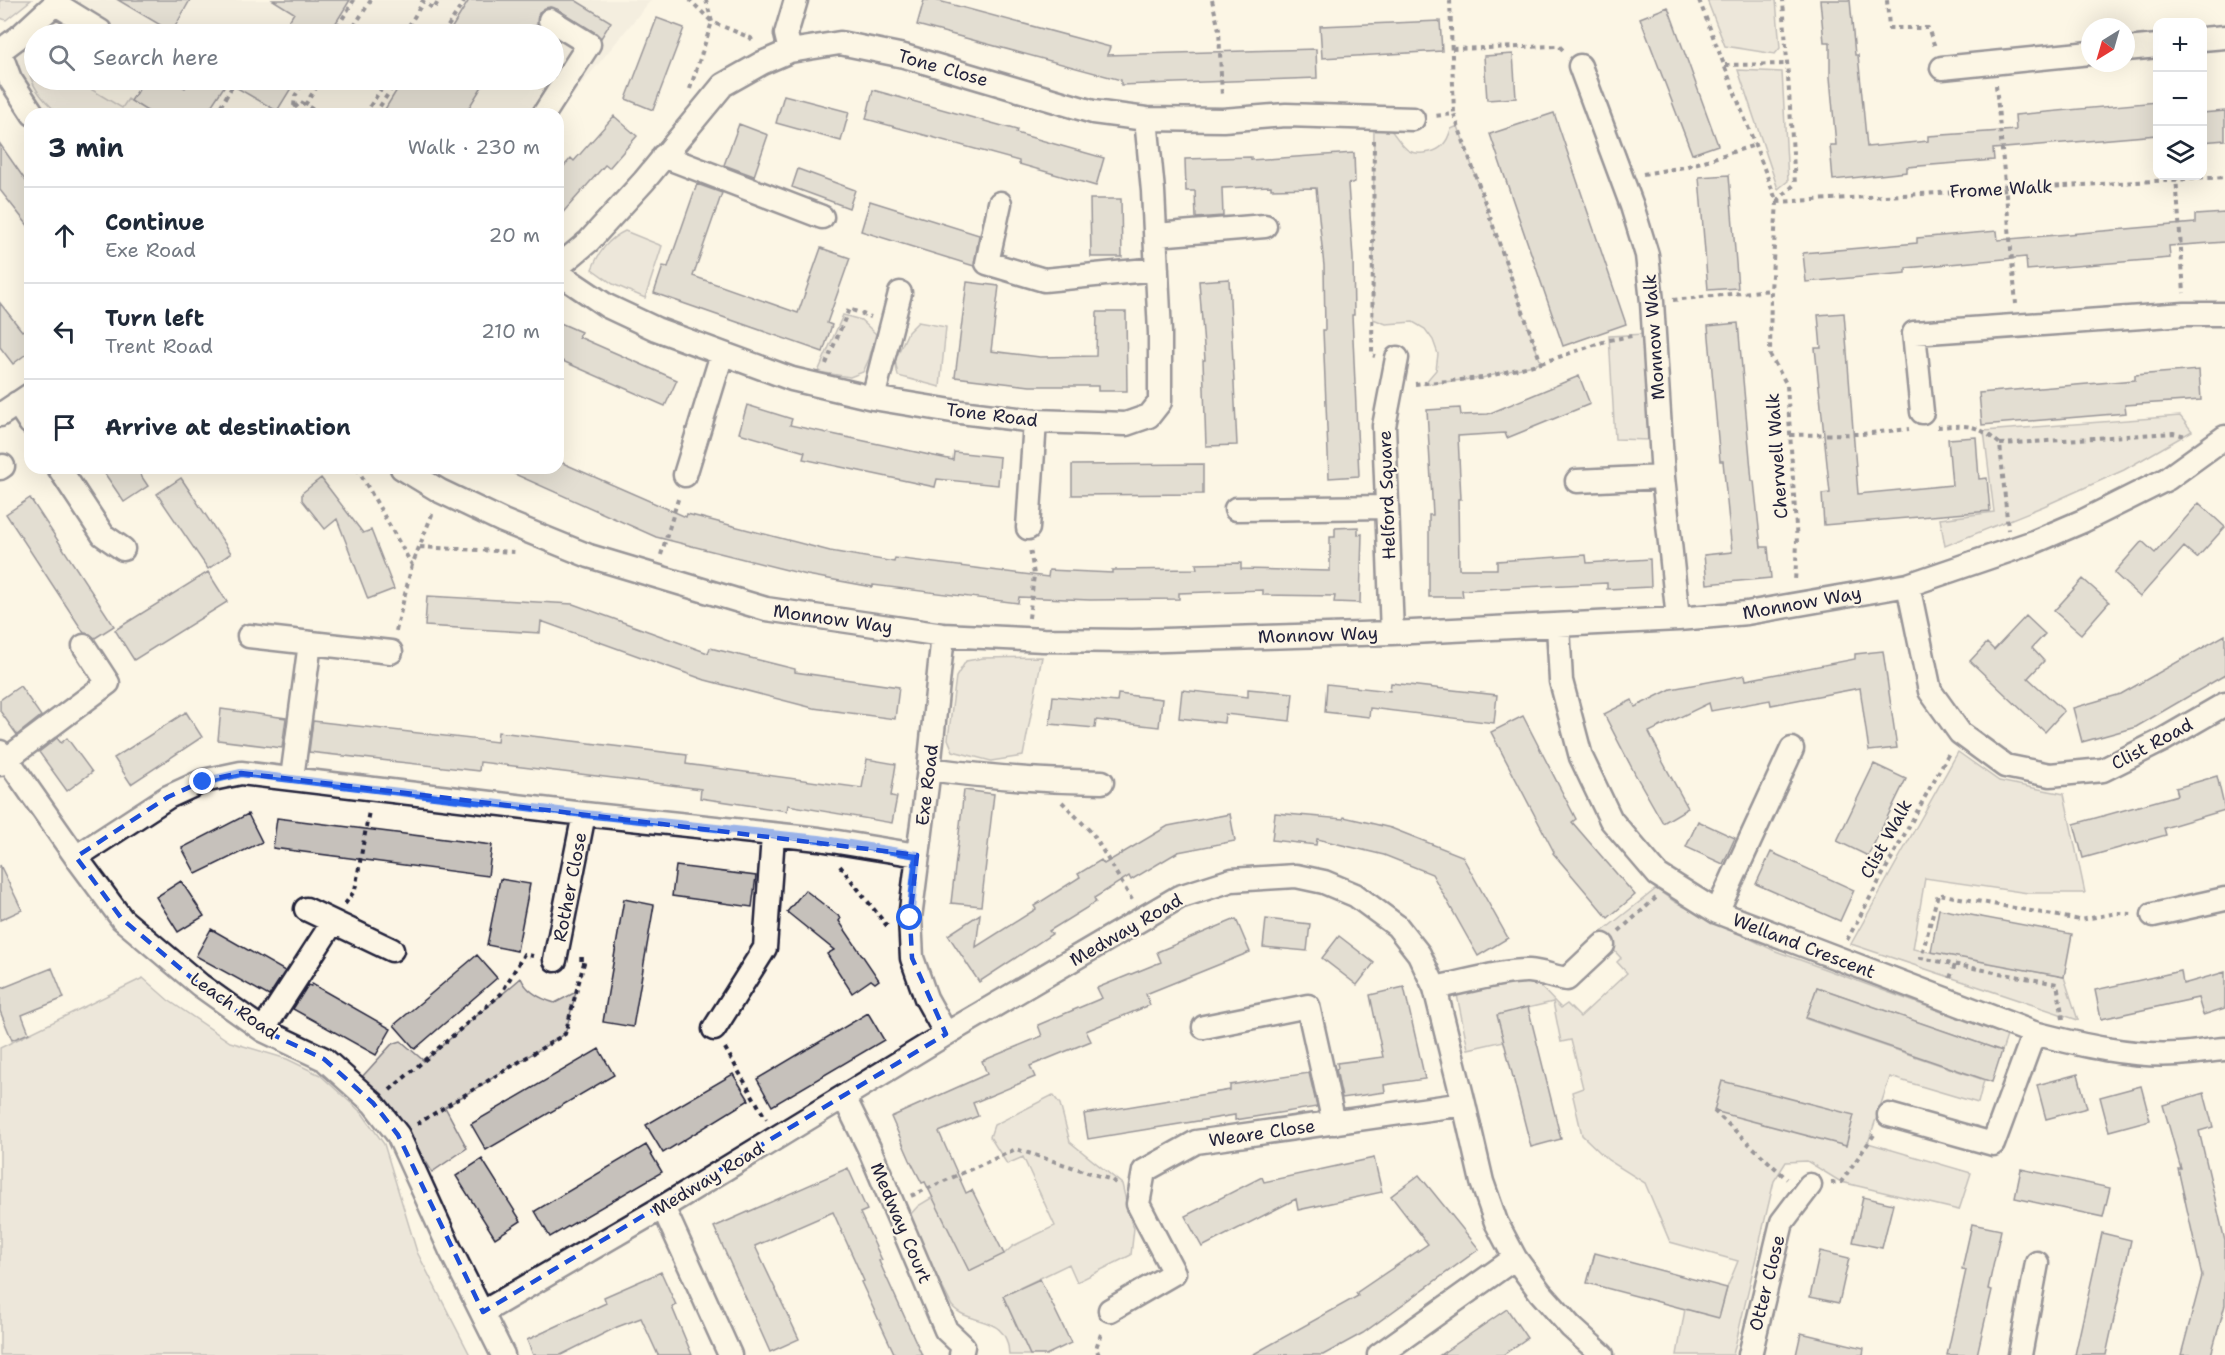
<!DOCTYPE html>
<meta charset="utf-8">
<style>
body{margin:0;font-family:"Shantell Sans",sans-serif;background:#f6f6f7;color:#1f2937}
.controls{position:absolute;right:18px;top:18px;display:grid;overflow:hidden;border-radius:12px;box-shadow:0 6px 24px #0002}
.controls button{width:54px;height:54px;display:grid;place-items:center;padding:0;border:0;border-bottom:2px solid #e0e1e3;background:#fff;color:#1f2937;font:30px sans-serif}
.compass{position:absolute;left:2081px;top:18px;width:54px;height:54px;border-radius:50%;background:#fff;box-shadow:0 6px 24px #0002;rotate:217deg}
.stop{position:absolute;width:18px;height:18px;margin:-14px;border:4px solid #2563eb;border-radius:50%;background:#fff}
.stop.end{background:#2563eb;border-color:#fff;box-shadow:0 2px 6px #0008}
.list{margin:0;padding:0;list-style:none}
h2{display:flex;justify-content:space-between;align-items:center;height:78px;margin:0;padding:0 24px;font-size:26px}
h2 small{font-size:20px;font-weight:400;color:#747a83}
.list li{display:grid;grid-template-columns:39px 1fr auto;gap:18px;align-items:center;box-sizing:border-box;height:96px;padding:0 24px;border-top:2px solid #e0e1e3}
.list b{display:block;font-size:22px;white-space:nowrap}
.list p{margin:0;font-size:20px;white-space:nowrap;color:#747a83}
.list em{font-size:20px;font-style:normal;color:#747a83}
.icon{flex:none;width:33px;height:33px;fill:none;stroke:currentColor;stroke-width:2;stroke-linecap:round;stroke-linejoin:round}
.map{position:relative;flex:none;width:2225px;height:1355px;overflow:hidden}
.search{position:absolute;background:#fff;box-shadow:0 6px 24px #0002;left:24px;top:24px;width:540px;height:66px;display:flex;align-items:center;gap:15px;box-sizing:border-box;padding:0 21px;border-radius:33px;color:#747a83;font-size:22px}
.panel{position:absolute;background:#fff;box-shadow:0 6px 24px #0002;left:24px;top:108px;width:540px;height:366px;border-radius:18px}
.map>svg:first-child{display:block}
</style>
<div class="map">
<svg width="2225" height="1355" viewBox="0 0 2225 1355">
<rect width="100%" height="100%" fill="#fcf5e5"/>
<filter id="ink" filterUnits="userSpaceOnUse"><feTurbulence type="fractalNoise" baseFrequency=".0167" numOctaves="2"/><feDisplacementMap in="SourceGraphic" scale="12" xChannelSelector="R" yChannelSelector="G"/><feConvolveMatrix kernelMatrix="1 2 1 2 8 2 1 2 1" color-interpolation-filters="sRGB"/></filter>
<g filter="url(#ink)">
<path fill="#ece5d8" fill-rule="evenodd" d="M59,0H651L557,114H33L0,51ZM34,34H554V80H34Z"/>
<path fill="#dcd6cc" stroke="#7f7c84" stroke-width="1.5" d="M0,0H31L6,20L0,18Z
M1707,0H1776L1780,48L1775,54L1725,46Z
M34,49V80H76L122,108L128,99L152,114H59C40,98 19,74 34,49Z
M1738,70L1782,72L1788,181L1778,189Z
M1374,118C1379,121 1386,124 1390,129C1403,144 1405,158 1430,152C1442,150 1448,140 1451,129L1458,126L1541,363L1482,378L1424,384L1436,370L1438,354L1433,340L1425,329L1413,322L1386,324L1373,319Z
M625,231L662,246L645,298L613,284L592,269C599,252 608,239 625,231Z
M843,315L861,320L876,334L869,359L863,372L850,377L818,372Z
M918,322L946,327L940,387L898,376L895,360L908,332Z
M1644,334L1651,440L1615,439L1609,336Z
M2180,416L2192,431L2124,470L2044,506L1945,546L1940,519L1994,512L1984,431Z
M1042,657L1023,756L991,761L953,751L948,739L956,677L966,661L983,658Z
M1958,752L1999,781L2064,794L2085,893H2028L1925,878L1913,949L2064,977L2078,1020L1851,944Z
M1656,889L1675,902L1773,950L2007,1036L2002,1051L1817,987L1806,1019L1984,1080L1978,1103L1890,1077L1868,1143L1971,1173L1959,1210L1841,1182L1807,1161L1786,1162L1774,1181L1733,1355H1677L1685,1309L1719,1317L1727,1288L1738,1261L1670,1242L1645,1183L1608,1160L1582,1135L1572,1092L1583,1088L1571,1040L1561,1042L1553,1002L1498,1015L1504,1041L1468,1049L1456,990L1536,982L1561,1008L1567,1004L1580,1017L1627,973L1617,962L1621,958L1599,934Z
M143,978L168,1000L230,1042L287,1059L320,1075L362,1113L384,1144L417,1252L470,1355H0V1048Z
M521,978C527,992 541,999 555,1003L576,992L565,1034L445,1107L467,1148L432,1172L407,1130L361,1078L392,1044L401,1041L424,1061Z
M1053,1095L1060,1104L1070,1142L1122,1184L1131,1222L1134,1228L1131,1255L1077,1282L1069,1264L1003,1296L1030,1355H1009C1008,1313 970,1327 952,1306L917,1237L909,1216L918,1206L933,1197L1004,1254L1013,1246L1055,1226L1023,1157L1007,1164L990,1137L994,1125Z"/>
<path fill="#c6c1bb" stroke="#22223b" stroke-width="1.5" d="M118,0H190L172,32Z
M273,0H350L329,34H281L294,13Z
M469,0H575L611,22L601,38L596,33L557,9L550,7L539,12L537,24L531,34H448Z
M924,0H935L1110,47L1107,55L1316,49L1317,78L1121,85V80L917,25Z
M1820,0H1850L1855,55H1858L1867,147L1928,141V136L2016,130L2015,115L2157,102V135L1993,149L1994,160L1907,167V172L1833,180L1830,145H1836L1830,77V42H1824Z
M1668,7L1718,145L1692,154L1640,18Z
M657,18L684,28L653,110L626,99Z
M1440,21L1442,51L1322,58L1320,26Z
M1513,54L1516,98L1487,100L1484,56Z
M144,80H172L185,88L190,80H296L277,111L227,82L206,114H152L131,101Z
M403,80H486L465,114H382Z
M873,90L1017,130L1016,133L1104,158L1096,186L1019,164V161L866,119Z
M784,95L849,112L841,141L776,123Z
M2225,111V140L2202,142V113Z
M1554,113L1626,324L1563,346L1490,134Z
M614,116L637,136L609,168L605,165L558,218V173L571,158L574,161Z
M739,124L768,135L754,176L724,165Z
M0,144L30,187V228L0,190Z
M1354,153L1355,182L1348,184L1353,258L1354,315H1352L1359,476L1329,478L1323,330H1325L1324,266L1316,188L1271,189V186L1222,188L1223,216L1196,218L1195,191H1186L1185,159L1251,157V160Z
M798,169L855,190L849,208L792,187Z
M1729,175L1738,288L1708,290L1699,177Z
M697,184L722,193L693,276L798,313L821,248L850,258L827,323L832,325L823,352L654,293L663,266L668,267Z
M1090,199H1121L1122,257H1091Z
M870,201L979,235L974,266L861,231Z
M2225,213V242L2169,246L2170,258L2027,270L2026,257L1906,268V273L1806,282L1803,253L1917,243V238L1997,231L1998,240L2195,223V215Z
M1229,279L1237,445L1206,446L1203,360H1205L1199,281Z
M967,282L999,286L991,351L1040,357L1096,356L1097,312H1126L1127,391H1098V386H1030L955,377Z
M0,303L22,331L30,325V351L13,364L0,347Z
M1844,313L1858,494L1952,485L1948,439L1976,437L1979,479L1987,478L1990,511L1824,525L1822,494L1830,493L1815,348H1821L1818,315Z
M558,322L581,332L579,337L677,380L665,406L558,359Z
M1738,323L1752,481H1754L1761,547H1768L1771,578L1707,584L1704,555L1732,552L1723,461H1720L1708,326Z
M2199,370L2201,400L2125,405L2126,413L1982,425L1979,393L2135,380V375Z
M1579,376L1590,404L1507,438L1505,433L1458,436L1461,499H1458L1459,569H1497V561L1586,555L1587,563L1650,559L1651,587L1607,589V583L1462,590L1463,597H1429V515H1433L1427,410L1460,408L1461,415L1488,414Z
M747,405L792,419L790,425L953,460L954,452L1000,457L998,485L937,479L935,487L803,459L805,452L739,433Z
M558,461L686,517L687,514L830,551L894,562L895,558L1048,577L1049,570L1112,573V570L1197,569L1196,564L1241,563V569L1330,571V537H1335V528L1358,527V535L1362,534L1360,603L1334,602L1335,596L1263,595V590L1179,593V599L1090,600L1019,597L1018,603L873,585V587L807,575L656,537L501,468H558Z
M1203,464V494L1072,495V465Z
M101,468H136L148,486L124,502Z
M181,478L231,553L208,569L157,494Z
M321,478L363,533L371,530L394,589L368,599L337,519L325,529L302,500V493Z
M30,498L114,626L95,638L90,634L84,633L6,514Z
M2199,503L2225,527L2197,558L2184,547L2140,597L2114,573L2142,541L2155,553Z
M208,572L227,602L134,660L115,630Z
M2083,579L2109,602L2081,634L2054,611Z
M427,596L573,604L708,653L710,648L795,669V672L899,687L895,719L813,708L705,680L541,621L540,633L425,626Z
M2026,616L2045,634L2032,648L2044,661L2028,678L2064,711L2045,732L1970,661L1987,643L1994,650Z
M2225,635V675L2136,727L2082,742L2073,708L2121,694Z
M1883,651L1897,748L1869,751L1860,688L1771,705L1770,700L1711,711L1709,703L1649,732L1660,754L1659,755L1688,808L1663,823L1635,774L1604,714L1632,700L1635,707L1671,689L1745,675L1746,680L1855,659V654Z
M1391,683L1497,695L1494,723L1370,708L1369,717L1325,712L1327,684L1390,691Z
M20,686L41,716L17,735L0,711V700Z
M1248,689L1293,693L1290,721L1225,714L1224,723L1179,718L1182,690L1248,697Z
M1118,694L1162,699L1159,727L1096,720L1095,728L1050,724L1053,696L1117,702Z
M221,709L286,718L282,748L218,740Z
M186,712L202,737L131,784L114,758Z
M1523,716L1576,819L1572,822L1635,895L1608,918L1553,853L1554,852L1491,732Z
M313,721L497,742L498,732L687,755L686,764L862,788L867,759L896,764L891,796L897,797L892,823L788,805L787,811L700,798L701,789L663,784L480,762L479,771L309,752Z
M57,738L61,743L67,738L92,772L67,791L39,752Z
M1874,764L1906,779L1868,856L1837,841Z
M2217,776L2225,810L2164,828L2166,835L2083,858L2074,824L2178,795L2176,788Z
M964,790L994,794L981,906L951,903Z
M1275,813L1343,819L1344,817L1366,822L1391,828L1462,856L1508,938L1478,956L1432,874L1384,855L1317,839L1316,845L1272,840Z
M248,814L262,842L196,874L182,848Z
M1230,814L1235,841L1178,852L1131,880L1129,876L1094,898L1096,902L1049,931L1052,934L979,982L948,935L980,914L976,947L1036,909L1034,906L1080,877L1078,874L1101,860L1104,864L1168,826Z
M277,818L492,845L488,876L273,848Z
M1698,821L1735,838L1723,864L1686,847Z
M1771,852L1854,890L1840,921L1756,884Z
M0,865L22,910L0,920Z
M676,866L756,876L752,907L672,896Z
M500,879L530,884L517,951L487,945Z
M181,881L204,916L178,932L156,897Z
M805,890L841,918L839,921L879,980L875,983L871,980L852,993L827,954L834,950L787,912Z
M624,899L654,905L633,1027L603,1022Z
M1939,909L2072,934L2064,977L1931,952Z
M1236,919L1250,952L1146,994L1150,1005L1086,1031L1091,1041L1030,1066L1035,1077L973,1103L978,1116L939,1132L966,1193L972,1190L1004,1254L969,1271L925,1182L922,1183L910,1160L891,1117L987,1074L982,1061L1042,1036L1038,1025L1102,998L1097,988L1161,962L1157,952Z
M1266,919L1310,924L1307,951L1263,947Z
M211,929L285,971L269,996L196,956Z
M1339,936L1374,963L1357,985L1322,958Z
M477,955L497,978L415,1049L394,1025Z
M52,968L64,998L22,1015L29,1033L12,1040L0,1011V989Z
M2181,971L2183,984L2225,972V1008L2203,1015L2198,998L2101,1019L2095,990Z
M312,984L391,1029L376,1055L293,1009L308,985L311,986Z
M1404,987L1425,1079L1384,1085L1385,1092L1342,1098L1336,1069L1338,1068L1337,1063L1383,1057L1370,995Z
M1817,987L2002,1051L1992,1082L1806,1018Z
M1528,1007L1561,1139L1531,1147L1497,1015Z
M868,1013L884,1040L772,1106L757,1079Z
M599,1049L614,1075L486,1150L471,1124Z
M1309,1073L1317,1107L1235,1120V1115L1088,1139L1084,1114L1230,1090V1085Z
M733,1074L749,1100L663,1153L646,1125Z
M2078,1074L2087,1108L2046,1119L2037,1085Z
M1722,1081L1854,1115L1846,1146L1714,1111Z
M2141,1086L2150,1120L2109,1131L2100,1097Z
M2204,1093L2213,1127L2199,1131L2225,1241V1305L2211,1355H2181L2202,1276L2178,1169H2181L2163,1105Z
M646,1145L662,1172L550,1237L535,1211Z
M1374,1158L1382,1192L1298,1210L1296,1199L1202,1247L1185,1216L1262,1177L1264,1182Z
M482,1159L521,1221L495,1238L456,1176Z
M848,1168L867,1210L860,1213L882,1260L879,1261L922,1355H895L861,1282L864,1281L833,1212L755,1246L799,1339L770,1352L714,1227Z
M2021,1169L2110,1188L2103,1217L2015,1198Z
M1419,1175L1479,1249L1363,1333L1323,1355H1252L1358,1296L1356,1293L1428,1244L1391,1196Z
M1863,1197L1893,1204L1882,1248L1853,1242Z
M1972,1224L2001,1230L1988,1289L1992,1290L1977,1355H1947L1966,1270L1962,1269Z
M2102,1233L2131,1240L2122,1282L2106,1355H2075Z
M1820,1251L1849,1258L1839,1303L1810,1297Z
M1595,1253L1727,1288L1719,1318L1587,1283Z
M661,1272L676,1305L672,1307L692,1355H658L641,1318L617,1327L561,1355H533L527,1340L606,1303L604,1297Z
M1040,1279L1071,1343L1046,1355H1030L1003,1296Z
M1507,1309L1527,1338L1503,1355H1440Z
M1801,1333L1864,1348L1863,1355H1796Z"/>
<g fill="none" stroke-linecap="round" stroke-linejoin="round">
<defs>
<path id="minor" d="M56,4L100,31
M2202,39L2225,37
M2126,49L2158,46
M0,51L20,36L59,0
M790,51L786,34L796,0
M0,52L10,79L33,114
M1580,66L1632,206L1647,255L1652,302L1663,477L1678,619
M1942,68L2090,53
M544,114L589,44L550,20
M663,156L822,217
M1000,203L987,263L1044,280L1157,269
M1156,235L1265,226
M558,267L589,241L644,181L723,85L762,63L790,51L840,43L904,56L1093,112L1146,119L1223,120L1286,115L1413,119
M558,273L607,306L656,329L792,379L873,398L952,411L1035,421L1126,424L1149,416L1160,402V333L1153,191L1146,119
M873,398L900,293
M17,403L30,423
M1922,412L1914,333L2185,314H2225
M0,415L30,395
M0,468L3,466
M59,468L103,535L123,549
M402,468L440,491L503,521L589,556L766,609L943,635L1043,640L1132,641L1392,633L1678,619L1747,613L1908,585L2034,542L2083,521L2167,479L2225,437
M685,475L722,354
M1577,481L1663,477
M1236,509L1387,507
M1028,528L1035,421
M1908,585L1930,691L1960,733L2005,766L2050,775L2103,770L2161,741L2225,704
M1558,625L1561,681L1581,757L1611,820L1658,875L1717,912L2034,1033C2081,1045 2130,1057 2178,1054C2194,1053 2210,1050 2225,1049
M1392,633L1384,426L1397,358
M943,635L929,769L910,918L912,958L926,998L946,1034
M249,636L391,652
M0,752L8,760L76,857L122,919L200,985L263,1030L324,1059L373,1103L398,1135L450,1249L503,1355
M0,764L108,683L84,646
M929,769C987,777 1044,781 1102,782
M292,778L310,643
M76,857L168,797L203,781L241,773L584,814L819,839L917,855
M306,909L392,950
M1717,912L1792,749
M2153,915L2225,899
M555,960L584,814
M1435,988C1461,983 1504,970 1529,971C1543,972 1553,977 1567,979L1603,945
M1204,1027L1308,1006L1334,1123
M714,1029L765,948L773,836
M263,1030L333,922
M844,1097L869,1148L946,1330L963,1346L961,1355
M1889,1115L1993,1144L2034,1033
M663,1207L730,1355
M1110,1310L1174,1273L1138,1204L1144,1171L1196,1142L1464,1104
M483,1312L663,1207L946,1034L1179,897L1232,880L1296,876L1324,882L1355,895L1397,926L1419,954L1435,988L1464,1104L1482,1182L1496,1222L1515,1258L1540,1292L1571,1327L1602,1355
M1379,1355L1515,1258
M1750,1355L1782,1222L1810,1185
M2020,1355L2037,1263"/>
</defs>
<use href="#minor" stroke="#22223b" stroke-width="27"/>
<path stroke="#22223b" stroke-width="4" stroke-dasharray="4.5 4.5" stroke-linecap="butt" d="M421,0L434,9L439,0
M706,0L712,22L751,38L753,43
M1212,0L1219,30L1222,97
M1450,0L1454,114
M1699,0L1777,202L1771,290L1770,355L1787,385L1797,543L1795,582
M1887,0L1889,28H1928L1935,47
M333,34L354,0
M349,34L371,0
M404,34L423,2
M426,34L427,32L431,34
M443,34L465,0
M1452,49L1559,46L1565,52
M1725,65L1787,64
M1996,85L2016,304
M690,89L712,22L690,0
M305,105L321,80
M294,106L295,96L305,80
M216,114L236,80
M288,114L301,102L320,114
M365,114L387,80
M375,114L397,80
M1374,140L1372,355L1375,356
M1643,174L1685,167L1755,145
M2176,176L2184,293
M1777,201L1795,184L1783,0
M1777,202L2225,177
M1673,300L1771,290
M1541,363L1609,340L1632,336
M826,364L849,309L871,317
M1415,384L1482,378L1541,363L1454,114L1433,116
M1937,427C1969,425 1975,423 2000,444L2008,530
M1790,435L1861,434L1909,429
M2000,444L2173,433L2186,436
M357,468L412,565L433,512
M420,547L516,552
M661,555L679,496
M1029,618L1034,575L1030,548
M396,631L412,565
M1062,802L1093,834L1132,900
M840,866L887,926
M345,904L355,890L369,811
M1619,931L1656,898
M1847,940L1950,751
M1950,978L1955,965
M2063,1019L2057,984L1921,958L1938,894L2080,920L2117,913L2132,914
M725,1048L766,1119
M390,1090L501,994L524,954L533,956
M1714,1111L1787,1179
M417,1124L565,1034L585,959H576
M1831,1183L1841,1182L1876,1132
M911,1196L1016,1149L1112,1180L1118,1185
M1099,1355L1096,1348L1102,1331"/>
<use href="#minor" stroke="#fcf5e5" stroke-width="22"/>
</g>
</g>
<g fill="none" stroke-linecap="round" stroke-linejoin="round" filter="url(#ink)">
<path stroke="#2563eb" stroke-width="8" d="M203,782L241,773L584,814L819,839L917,855L910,918"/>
</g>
<path d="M0 0H2225V1355H0ZM241,773L917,855L910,918L912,958L946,1034L483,1312L398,1135L373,1103L324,1059L263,1030L200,985L122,919L76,857L168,797L203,781Z" fill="#fcf5e5" fill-opacity=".55" fill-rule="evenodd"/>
<path fill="none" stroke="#1d4ed8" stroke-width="4.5" stroke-dasharray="12 8" stroke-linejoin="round" d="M241,773L917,855L910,918L912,958L946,1034L483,1312L398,1135L373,1103L324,1059L263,1030L200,985L122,919L76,857L168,797L203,781Z"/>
<g text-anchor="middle" stroke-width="4.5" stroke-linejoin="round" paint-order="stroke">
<g font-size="18" fill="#22223b" stroke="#fcf5e5">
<text transform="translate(943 68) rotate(16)" y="6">Tone Close</text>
<text transform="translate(2001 189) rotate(-3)" y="6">Frome Walk</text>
<text transform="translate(1654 337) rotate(-94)" y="6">Monnow Walk</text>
<text transform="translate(992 415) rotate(7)" y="6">Tone Road</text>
<text transform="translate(1777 456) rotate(-94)" y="6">Cherwell Walk</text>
<text transform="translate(1387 495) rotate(-92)" y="6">Helford Square</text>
<text transform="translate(1802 603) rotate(-10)" y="6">Monnow Way</text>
<text transform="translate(833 619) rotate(8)" y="6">Monnow Way</text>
<text transform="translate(1318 635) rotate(-2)" y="6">Monnow Way</text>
<text transform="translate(2152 744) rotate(-28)" y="6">Clist Road</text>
<text transform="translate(927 785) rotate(-83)" y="6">Exe Road</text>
<text transform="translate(1886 839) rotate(-61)" y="6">Clist Walk</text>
<text transform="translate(570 887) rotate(-79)" y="6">Rother Close</text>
<text transform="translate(1126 930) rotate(-30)" y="6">Medway Road</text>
<text transform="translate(1804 946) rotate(21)" y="6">Welland Crescent</text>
<text transform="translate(234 1006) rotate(35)" y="6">Leach Road</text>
<text transform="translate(1262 1133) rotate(-8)" y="6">Weare Close</text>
<text transform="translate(708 1179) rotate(-31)" y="6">Medway Road</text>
<text transform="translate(901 1223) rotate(67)" y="6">Medway Court</text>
<text transform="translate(1767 1283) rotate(-76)" y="6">Otter Close</text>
</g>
</g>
</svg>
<div class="controls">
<button>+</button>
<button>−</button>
<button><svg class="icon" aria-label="layers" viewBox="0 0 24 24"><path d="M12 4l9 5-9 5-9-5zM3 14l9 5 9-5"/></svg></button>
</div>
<svg class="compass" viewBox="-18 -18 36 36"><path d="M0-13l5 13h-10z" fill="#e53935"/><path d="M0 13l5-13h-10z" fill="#747a83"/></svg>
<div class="stop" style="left:910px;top:918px"></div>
<div class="stop end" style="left:203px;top:782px"></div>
<div class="search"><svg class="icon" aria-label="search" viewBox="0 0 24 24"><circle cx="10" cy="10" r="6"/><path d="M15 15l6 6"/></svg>Search here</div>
<section class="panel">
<h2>3 min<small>Walk · 230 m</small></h2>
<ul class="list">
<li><svg class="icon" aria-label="ahead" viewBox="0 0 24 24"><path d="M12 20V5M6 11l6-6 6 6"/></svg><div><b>Continue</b><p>Exe Road</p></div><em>20 m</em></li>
<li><svg class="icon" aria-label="left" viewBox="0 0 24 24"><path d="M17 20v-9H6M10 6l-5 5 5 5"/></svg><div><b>Turn left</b><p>Trent Road</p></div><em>210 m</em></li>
<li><svg class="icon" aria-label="arrive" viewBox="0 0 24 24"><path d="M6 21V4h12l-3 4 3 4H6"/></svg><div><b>Arrive at destination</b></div></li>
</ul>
</section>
</div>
